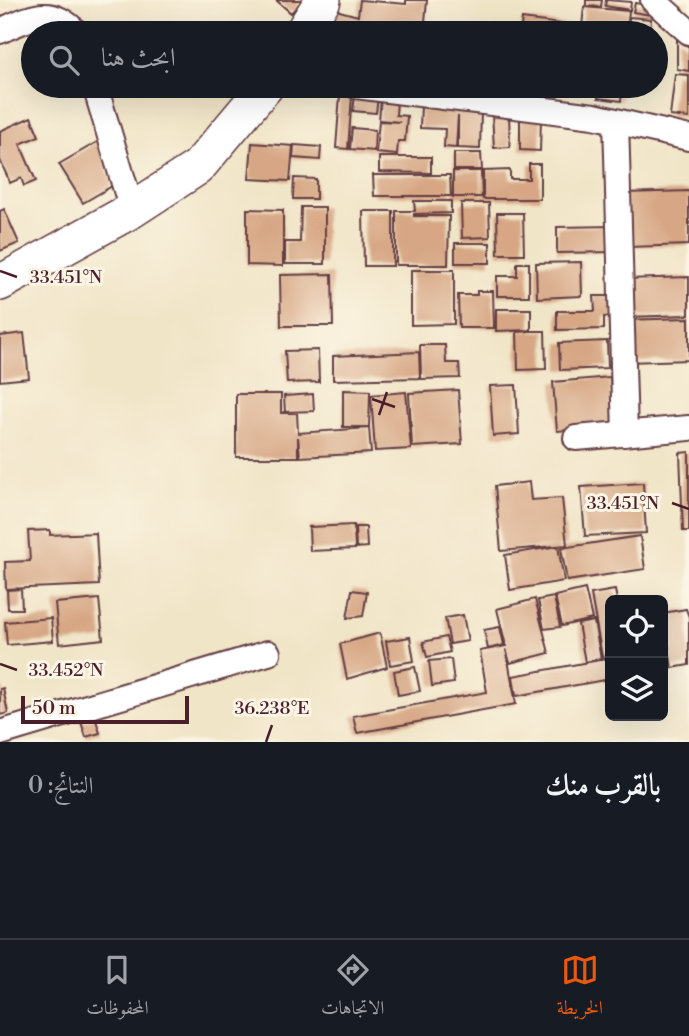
<!DOCTYPE html>
<html lang="ar">
<meta charset="utf-8">
<style>
body{margin:0;font-family:"Libre Bodoni",Amiri,serif;background:#242831;color:#f1f3f6;direction:rtl}
.controls{position:absolute;right:21px;bottom:21px;display:grid;overflow:hidden;border-radius:10px;box-shadow:0 7px 28px #0002}
.controls button{width:63px;height:63px;display:grid;place-items:center;padding:0;border:0;border-bottom:2px solid #363941;background:#171b24;color:#f1f3f6;font:35px sans-serif}
.scale{position:absolute;left:21px;bottom:18px;width:168px;box-sizing:border-box;padding-left:7px;border:4px solid #4a1f2b;border-top:0;font-size:19px;line-height:24px;white-space:nowrap;color:#4a1f2b;-webkit-text-stroke:5px #fcf5e5;paint-order:stroke}
.list{margin:0;padding:0;list-style:none}
h2{display:flex;justify-content:space-between;align-items:center;height:91px;margin:0;padding:0 28px;font-size:30px}
h2 small{font-size:23px;font-weight:400;color:#9ea1a6}
.icon{flex:none;width:38px;height:38px;fill:none;stroke:currentColor;stroke-width:2;stroke-linecap:round;stroke-linejoin:round}
.map{position:relative;flex:none;width:689px;height:742px;overflow:hidden;direction:ltr}
.search{position:absolute;background:#171b24;box-shadow:0 7px 28px #0002;left:21px;right:21px;top:21px;height:77px;display:flex;align-items:center;gap:18px;box-sizing:border-box;padding:0 24px;border-radius:38px;color:#9ea1a6;font-size:26px}
.sheet{height:196px;background:#171b24}
nav{display:flex;justify-content:space-around;align-items:center;box-sizing:border-box;height:98px;border-top:2px solid #363941;background:#171b24;font-size:19px;color:#9ea1a6}
nav a{display:grid;justify-items:center;gap:4px}
nav .on{color:#ea580c}
.map>svg:first-child{display:block}
</style>
<div class="map">
<svg width="689" height="742" viewBox="0 0 689 742">
<rect width="100%" height="100%" fill="#fcf5e5"/>
<filter id="ink" filterUnits="userSpaceOnUse"><feTurbulence type="fractalNoise" baseFrequency=".0143" numOctaves="2"/><feDisplacementMap in="SourceGraphic" scale="14" xChannelSelector="R" yChannelSelector="G"/><feConvolveMatrix kernelMatrix="1 2 1 2 8 2 1 2 1" color-interpolation-filters="sRGB"/></filter>
<filter id="wash" filterUnits="userSpaceOnUse"><feTurbulence type="fractalNoise" baseFrequency=".00686" numOctaves="4" result="noise"/><feDisplacementMap in="SourceGraphic" scale="28" xChannelSelector="R" yChannelSelector="G"/><feGaussianBlur stdDeviation="1.57" result="paint"/><feColorMatrix in="noise" values="0 0 0 0 0 0 0 0 0 0 0 0 0 0 0 0 0 1.4 0 .05"/><feComposite in="paint" operator="in"/></filter>
<g filter="url(#wash)">
<rect width="100%" height="100%" fill="#f1e5c8"/>
<g id="blocks">
<path fill="#d7a785" d="M276,0H303L291,13Z
M360,0L406,4V0H427L424,33H357L358,19L355,31L329,24L332,9L358,16Z
M586,0H602L601,7L586,6Z
M606,0L631,2L630,10L605,6Z
M635,3L653,6L651,15L633,12Z
M584,7L629,11L627,31L582,27Z
M629,17L651,19L650,33H628Z
M522,19L577,26L576,33H520Z
M585,28L608,32V33H584Z
M677,39L689,47V71L677,69Z
M675,74L689,75V118L670,116Z
M528,86H569L568,93Z
M599,86H623L621,101L598,98Z
M340,95L352,96L348,149L336,148Z
M355,96L378,97L376,113L353,111Z
M381,99L397,101L396,115L407,116L405,141H398L397,155L376,153L379,121L400,122L379,120Z
M421,105L481,111L480,149L458,148V116L456,148L444,147L445,129L420,128Z
M492,113H509L510,147L494,148Z
M31,117L39,136L20,144L36,181L24,186L21,178L10,183L0,160V131Z
M520,118H541L540,151L520,150Z
M352,128L375,130L374,151L350,149Z
M99,141L112,186L83,203L59,164Z
M252,143L293,146L290,181L249,179Z
M294,145L321,147L320,160L293,158Z
M454,153H481L482,170H454Z
M379,157H431V173L379,172Z
M529,164H540V199H483V171L510,170V179H529Z
M453,171H481L482,197H453Z
M373,175H450L451,196H374Z
M294,178L316,179V199H293Z
M689,191V245L627,247L625,193Z
M414,201H451V213L414,214V216H449L448,265H396V211H415Z
M461,203H489L490,237L462,238Z
M301,207H325V264H285V242H300Z
M4,209L19,243L0,251V211Z
M247,209L283,210V266L247,265Z
M363,211H393V266H364Z
M497,213H523L524,254H498Z
M614,226V252L557,253V227Z
M455,243H490V263H455Z
M581,262L582,296L537,298L536,263Z
M517,263H529V296H497V276H517Z
M411,270H454V324L411,325Z
M332,274L333,326H281L280,275Z
M689,277V315L626,317L625,279Z
M477,291H493L494,328H459L458,295H477Z
M594,296H612L613,316L604,317V329L557,330V311H595Z
M496,309H531V330L496,331Z
M689,318V360L627,362L625,320Z
M530,331H545L546,369L518,370L517,332Z
M24,333L29,378L0,381V336Z
M607,341L608,368L560,370L559,343Z
M420,345H445L446,363H459L460,378L421,379Z
M318,350L319,382L287,383L285,351Z
M419,352L420,378L333,380V356Z
M610,377L614,426L557,431L553,382Z
M516,385L519,434L493,436L490,386Z
M343,390L370,391L369,427H343Z
M458,390L462,444L412,447L409,393Z
M406,392L411,449L375,451L371,395Z
M236,394H281V413H297L298,433L369,428L371,453L300,457L298,437V457H236Z
M313,394L314,411L285,412L284,396Z
M689,452V531H683L680,453Z
M529,482L531,500L562,498L567,545L501,551L495,486Z
M643,483L646,533L585,536L581,487Z
M354,525L355,549L310,551L309,527Z
M355,527H366L367,547L356,548Z
M50,530V535L96,533L99,585L6,589L5,562L30,561L28,531Z
M640,536L645,569L567,581L561,548Z
M558,546L564,581L510,590L505,555Z
M21,589L22,609H8L7,590Z
M585,589L592,619L562,626L555,596Z
M352,590L367,592L363,616L347,618Z
M615,590L617,600H610V656L602,657L591,594Z
M554,597L560,627L544,629L538,600Z
M99,599L103,639L59,644L55,603Z
M535,599L549,653L510,663L506,649L516,704L357,733L353,716L487,692L480,651L506,646L497,609Z
M686,609L689,617V665L672,668L663,613Z
M463,615L468,641L450,644L445,618Z
M51,618L53,641L7,645L5,622Z
M594,621L601,659L585,662L578,624Z
M500,627L504,645L488,649L484,630Z
M380,633L387,667L347,679L340,644Z
M410,637L414,661L390,665L386,641Z
M446,637L450,652L427,657L423,642Z
M667,648L671,668L663,670V649Z
M610,658V679L516,696L513,676Z
M451,659L454,683L432,686L429,661Z
M415,667L420,691L398,695L394,671Z
M3,688L8,713L0,715V689Z
M95,717L100,733L86,737L81,722Z"/>
</g>
</g>
<g filter="url(#ink)">
<use href="#blocks" fill-opacity="0" stroke="#633d43" stroke-width="2"/>
<g fill="none" stroke-linecap="round" stroke-linejoin="round">
<defs>
<path id="street" d="M653,0L689,32
M0,31C30,18 50,4 77,33
M95,86L132,210
M356,86L594,116L689,138
M616,121L625,434
M576,438L689,428
M0,733L268,653"/>
<path id="secondary" d="M302,33L323,0
M0,283L132,210L198,167L266,86"/>
</defs>
<use href="#street" stroke="#633d43" stroke-width="28"/>
<use href="#secondary" stroke="#633d43" stroke-width="38"/>
<use href="#street" stroke="#fff" stroke-width="24"/>
<use href="#secondary" stroke="#fff" stroke-width="35"/>
</g>
</g>
<path fill="none" stroke="#4a1f2b" stroke-width="2.5" d="M0,271L17,277M372,399L395,407M379,415L387,392M672,503L689,509M0,664L17,670M266,742L272,725"/>
<g font-size="18" text-anchor="middle" fill="#4a1f2b" stroke="#fcf5e5" stroke-width="6" stroke-linejoin="round" paint-order="stroke">
<text x="66" y="283">33.451°N</text>
<text x="623" y="509">33.451°N</text>
<text x="66" y="676">33.452°N</text>
<text x="272" y="714">36.238°E</text>
</g>
</svg>
<div class="controls">
<button><svg class="icon" aria-label="locate" viewBox="0 0 24 24"><circle cx="12" cy="12" r="6"/><path d="M12 2v4M12 18v4M2 12h4M18 12h4"/></svg></button>
<button><svg class="icon" aria-label="layers" viewBox="0 0 24 24"><path d="M12 4l9 5-9 5-9-5zM3 14l9 5 9-5"/></svg></button>
</div>
<div class="scale">50 m</div>
<div class="search"><svg class="icon" aria-label="search" viewBox="0 0 24 24"><circle cx="10" cy="10" r="6"/><path d="M15 15l6 6"/></svg>ابحث هنا</div>
</div>
<section class="sheet">
<h2>بالقرب منك<small>النتائج: 0</small></h2>
<ul class="list">
</ul>
</section>
<nav>
<a class="on"><svg class="icon" aria-label="map" viewBox="0 0 24 24"><path d="M3 6l6-2 6 2 6-2v14l-6 2-6-2-6 2zM9 4v14M15 6v14"/></svg>الخريطة</a>
<a><svg class="icon" aria-label="directions" viewBox="0 0 24 24"><path d="M12 3l9 9-9 9-9-9zM9 14v-3h6M13 9l2 2-2 2"/></svg>الاتجاهات</a>
<a><svg class="icon" aria-label="saved" viewBox="0 0 24 24"><path d="M7 4h10v16l-5-4-5 4z"/></svg>المحفوظات</a>
</nav>
